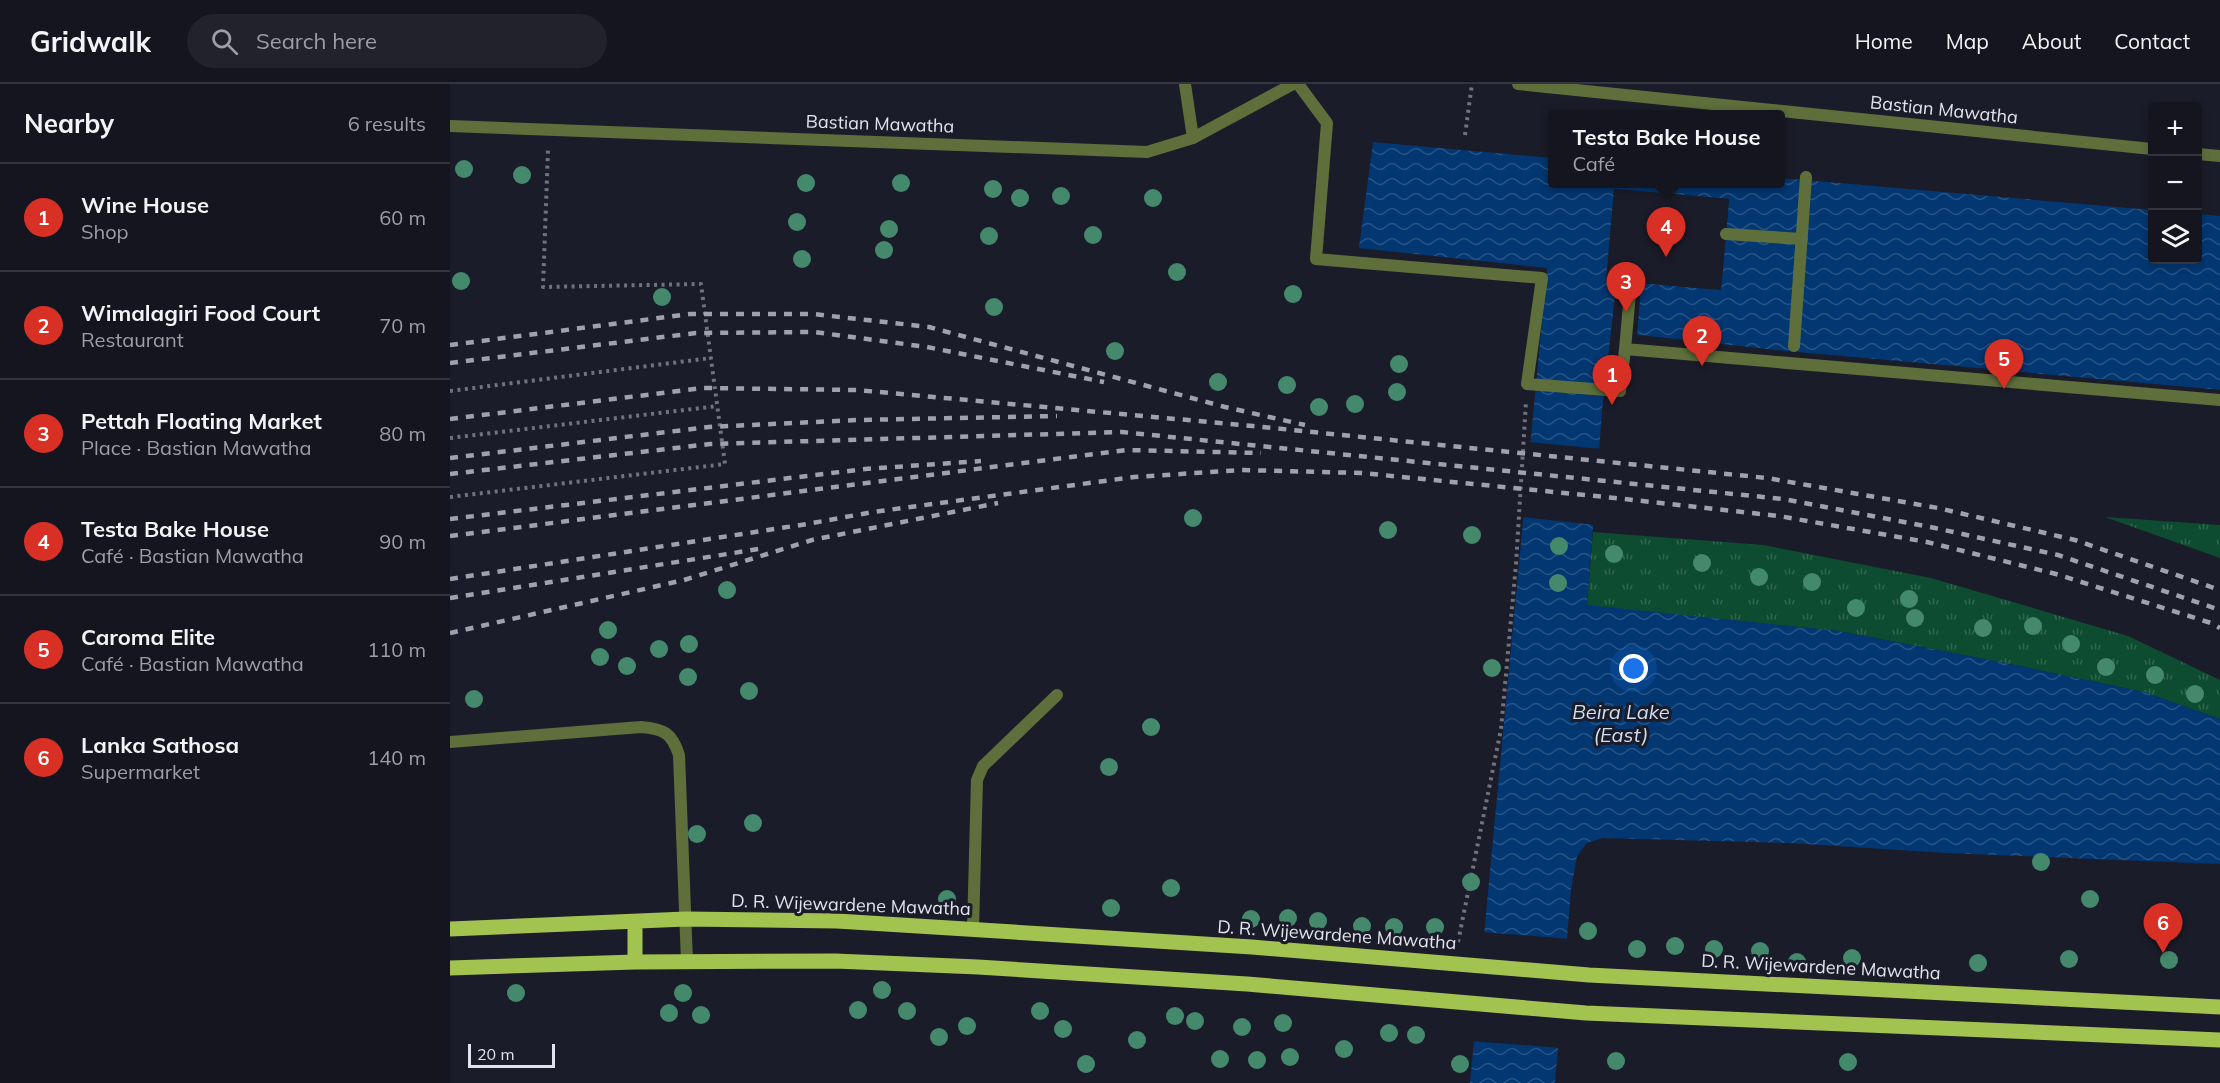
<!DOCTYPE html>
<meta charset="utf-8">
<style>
body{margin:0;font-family:Mulish,sans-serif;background:#21222c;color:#f1f3f6}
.controls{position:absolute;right:18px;top:18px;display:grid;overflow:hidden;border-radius:6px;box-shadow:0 3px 9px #0003}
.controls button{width:54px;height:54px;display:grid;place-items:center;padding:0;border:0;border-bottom:2px solid #33343d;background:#14151f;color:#f1f3f6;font:30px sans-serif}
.scale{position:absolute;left:18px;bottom:15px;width:87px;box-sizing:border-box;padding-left:6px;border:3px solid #e2e3ed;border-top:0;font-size:16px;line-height:21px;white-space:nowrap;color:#e2e3ed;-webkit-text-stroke:4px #1b1c29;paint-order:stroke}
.you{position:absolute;left:1184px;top:585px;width:21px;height:21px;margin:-15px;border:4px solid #fff;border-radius:50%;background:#1a73e8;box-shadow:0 0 0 9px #1a73e833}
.badge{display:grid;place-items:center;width:39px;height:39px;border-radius:50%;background:#d93025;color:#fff;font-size:20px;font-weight:700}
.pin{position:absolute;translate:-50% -50px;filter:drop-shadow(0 2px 3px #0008)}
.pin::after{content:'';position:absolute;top:32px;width:21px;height:18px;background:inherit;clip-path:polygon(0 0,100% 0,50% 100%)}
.popup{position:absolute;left:1098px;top:26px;width:237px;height:78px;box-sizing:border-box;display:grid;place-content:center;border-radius:6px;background:#14151f;filter:drop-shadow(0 2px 4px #0005);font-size:20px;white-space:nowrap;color:#9d9fa4}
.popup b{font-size:22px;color:#f1f3f6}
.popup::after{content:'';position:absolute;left:50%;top:100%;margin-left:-12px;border:12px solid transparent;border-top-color:#14151f}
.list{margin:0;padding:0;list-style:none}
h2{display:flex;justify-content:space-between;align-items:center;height:78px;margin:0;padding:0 24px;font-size:26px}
h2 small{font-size:20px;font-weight:400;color:#9d9fa4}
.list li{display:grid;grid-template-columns:39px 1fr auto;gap:18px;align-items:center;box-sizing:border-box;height:108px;padding:0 24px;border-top:2px solid #33343d}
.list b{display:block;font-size:22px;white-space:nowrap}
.list p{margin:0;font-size:20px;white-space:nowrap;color:#9d9fa4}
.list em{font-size:20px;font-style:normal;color:#9d9fa4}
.icon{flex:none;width:33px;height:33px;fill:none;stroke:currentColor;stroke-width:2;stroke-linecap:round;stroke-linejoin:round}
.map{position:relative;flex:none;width:1770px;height:999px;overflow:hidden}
header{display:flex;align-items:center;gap:36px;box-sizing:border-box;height:84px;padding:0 30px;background:#14151f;border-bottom:2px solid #33343d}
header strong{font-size:28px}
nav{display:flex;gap:33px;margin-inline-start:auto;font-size:21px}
.search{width:420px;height:54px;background:#21222c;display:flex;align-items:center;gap:15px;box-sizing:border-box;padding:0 21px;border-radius:33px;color:#9d9fa4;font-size:22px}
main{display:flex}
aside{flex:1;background:#14151f}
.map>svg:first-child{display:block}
</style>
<header>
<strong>Gridwalk</strong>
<div class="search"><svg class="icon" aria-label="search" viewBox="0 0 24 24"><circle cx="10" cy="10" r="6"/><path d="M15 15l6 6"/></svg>Search here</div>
<nav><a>Home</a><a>Map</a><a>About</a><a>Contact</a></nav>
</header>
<main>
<aside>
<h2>Nearby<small>6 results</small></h2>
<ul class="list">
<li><span class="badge">1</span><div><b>Wine House</b><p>Shop</p></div><em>60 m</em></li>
<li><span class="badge">2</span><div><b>Wimalagiri Food Court</b><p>Restaurant</p></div><em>70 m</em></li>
<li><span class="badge">3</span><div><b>Pettah Floating Market</b><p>Place · Bastian Mawatha</p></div><em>80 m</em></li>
<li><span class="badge">4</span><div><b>Testa Bake House</b><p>Café · Bastian Mawatha</p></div><em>90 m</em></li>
<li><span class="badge">5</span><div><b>Caroma Elite</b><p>Café · Bastian Mawatha</p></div><em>110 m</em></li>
<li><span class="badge">6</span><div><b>Lanka Sathosa</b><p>Supermarket</p></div><em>140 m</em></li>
</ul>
</aside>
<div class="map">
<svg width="1770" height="999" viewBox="0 0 1770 999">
<defs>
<pattern id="grass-tufts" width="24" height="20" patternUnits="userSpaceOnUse" patternTransform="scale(1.5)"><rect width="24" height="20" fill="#0d4c30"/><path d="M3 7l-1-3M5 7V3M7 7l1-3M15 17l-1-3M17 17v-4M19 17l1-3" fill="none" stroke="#30664e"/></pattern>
<pattern id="water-waves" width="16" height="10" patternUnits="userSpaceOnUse" patternTransform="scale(1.5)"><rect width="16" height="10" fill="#023772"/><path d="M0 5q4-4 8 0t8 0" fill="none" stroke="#275486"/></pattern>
</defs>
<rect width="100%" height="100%" fill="#1b1c29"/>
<path fill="url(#grass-tufts)" d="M1655,433L1770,441V474Z
M1143,448L1313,461L1481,494L1678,552L1770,596V635L1694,608L1555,579L1389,547L1137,522Z"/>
<path fill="url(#water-waves)" d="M923,58L1102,74V100H1330V94L1702,126V176H1748V130L1770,132V306L1334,267L1187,251L1191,199L1271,206L1279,115L1165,105L1157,196H1167L1152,328L1137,521L1389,547L1555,579L1694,608L1770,635V780L1497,769L1339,759L1152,754L1137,759L1127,772L1121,806L1105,999H1020L1097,184L909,164Z"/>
<path fill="#1b1c29" d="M1164,105L1279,115L1271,206L1191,199L1187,251L1334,267L1770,306V309L1334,270L1186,254L1184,251L1189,196L1268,203L1276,118L1167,108L1159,193L1168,194L1170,196L1155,328H1152L1167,197L1156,196Z
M1078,358L1152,365L1146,441L1071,433Z
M1032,848L1120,855L1111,964L1021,957Z"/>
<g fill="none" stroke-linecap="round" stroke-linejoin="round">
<path stroke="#71727e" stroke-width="4" stroke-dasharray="3 4.5" stroke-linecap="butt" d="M1015,51L1022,0
M0,307L261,274
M0,354L268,322
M0,413L275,380L251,200L93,203L98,66
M1008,858L1051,645L1066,480L1076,318"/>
<path stroke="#5f6f3b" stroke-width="12" d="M735,0L743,54
M0,658L191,643C214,645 222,649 229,671L237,878
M523,845L527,696L533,682L607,611"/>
<path stroke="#5f6f3b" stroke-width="12" d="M848,0L877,39L866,175L1092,194L1077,300L1170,307L1175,265L1770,316
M1276,150L1352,155
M1344,262L1356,93
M1175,265L1181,198"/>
<path stroke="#5f6f3b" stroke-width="12" d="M1068,0L1702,65
M0,42L697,68L743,54L843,0
M1748,70L1770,72"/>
<path stroke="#a2c34f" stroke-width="15" d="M185,838V878
M0,845L236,835L387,837L802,863L1139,891L1770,923
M0,884L185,878L385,877L528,883L797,900L1136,929L1770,956"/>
<path stroke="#a0a1ac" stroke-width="4.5" stroke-dasharray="8 8" stroke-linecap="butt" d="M0,261L240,230H363L479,243L775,323L855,341
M0,279L246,249L364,248L477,263L654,298
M0,335L253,304L407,306L803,342L1317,394L1488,424L1625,456L1770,506
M0,374L259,343L408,336L607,332
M0,390L260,360L672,348L1333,415L1485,444L1608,471L1770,526
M0,435L415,385L531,377
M0,452L676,366L811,369
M0,495L357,440L423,428L684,393L792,386L912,389L1165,414L1329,432L1477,458L1606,490L1761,539L1770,544
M0,514L315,464
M0,549L234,496L362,456L548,419"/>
</g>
<g fill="#45896d">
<circle cx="14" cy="85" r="9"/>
<circle cx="72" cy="91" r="9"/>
<circle cx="356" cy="99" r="9"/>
<circle cx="451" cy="99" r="9"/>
<circle cx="543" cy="105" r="9"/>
<circle cx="611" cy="112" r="9"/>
<circle cx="570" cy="114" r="9"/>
<circle cx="703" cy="114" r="9"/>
<circle cx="347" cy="138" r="9"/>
<circle cx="439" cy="145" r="9"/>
<circle cx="643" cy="151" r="9"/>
<circle cx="539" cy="152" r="9"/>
<circle cx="434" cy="166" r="9"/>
<circle cx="352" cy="175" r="9"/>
<circle cx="727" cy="188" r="9"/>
<circle cx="11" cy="197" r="9"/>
<circle cx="843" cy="210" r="9"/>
<circle cx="212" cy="213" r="9"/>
<circle cx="544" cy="223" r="9"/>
<circle cx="665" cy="267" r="9"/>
<circle cx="949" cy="280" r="9"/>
<circle cx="768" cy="298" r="9"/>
<circle cx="837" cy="301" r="9"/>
<circle cx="947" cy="308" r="9"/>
<circle cx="905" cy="320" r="9"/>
<circle cx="869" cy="323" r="9"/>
<circle cx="743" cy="434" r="9"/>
<circle cx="938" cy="446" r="9"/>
<circle cx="1022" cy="451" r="9"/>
<circle cx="1109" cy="462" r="9"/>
<circle cx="1164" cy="470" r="9"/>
<circle cx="1252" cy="479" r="9"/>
<circle cx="1309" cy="493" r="9"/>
<circle cx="1362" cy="498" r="9"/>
<circle cx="1108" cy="499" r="9"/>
<circle cx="277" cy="506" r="9"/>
<circle cx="1459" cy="515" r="9"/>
<circle cx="1406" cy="524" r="9"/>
<circle cx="1465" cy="534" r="9"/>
<circle cx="1583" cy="542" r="9"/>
<circle cx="1533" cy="544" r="9"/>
<circle cx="158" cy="546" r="9"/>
<circle cx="239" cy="560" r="9"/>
<circle cx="1621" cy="560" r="9"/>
<circle cx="209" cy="565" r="9"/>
<circle cx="150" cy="573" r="9"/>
<circle cx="177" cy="582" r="9"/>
<circle cx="1656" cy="583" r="9"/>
<circle cx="1042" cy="584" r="9"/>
<circle cx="1705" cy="591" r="9"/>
<circle cx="238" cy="593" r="9"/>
<circle cx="299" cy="607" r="9"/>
<circle cx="1745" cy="610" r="9"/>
<circle cx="24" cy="615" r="9"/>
<circle cx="701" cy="643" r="9"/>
<circle cx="659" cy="683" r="9"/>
<circle cx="303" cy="739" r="9"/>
<circle cx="247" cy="750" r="9"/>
<circle cx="1591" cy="778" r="9"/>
<circle cx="1021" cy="798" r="9"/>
<circle cx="721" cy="804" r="9"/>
<circle cx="497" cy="815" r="9"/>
<circle cx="1640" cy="815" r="9"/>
<circle cx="661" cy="824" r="9"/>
<circle cx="838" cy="834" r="9"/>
<circle cx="801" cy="835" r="9"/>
<circle cx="868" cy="837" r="9"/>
<circle cx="912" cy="842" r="9"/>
<circle cx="944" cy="843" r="9"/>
<circle cx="985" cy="843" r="9"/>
<circle cx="1138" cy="847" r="9"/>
<circle cx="1225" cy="862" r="9"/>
<circle cx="1187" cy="865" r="9"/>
<circle cx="1264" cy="865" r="9"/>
<circle cx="1310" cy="867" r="9"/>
<circle cx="1402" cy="874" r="9"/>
<circle cx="1619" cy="875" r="9"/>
<circle cx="1719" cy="876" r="9"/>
<circle cx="1347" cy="878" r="9"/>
<circle cx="1528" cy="879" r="9"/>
<circle cx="432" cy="906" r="9"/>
<circle cx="66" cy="909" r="9"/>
<circle cx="233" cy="909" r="9"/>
<circle cx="408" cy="926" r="9"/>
<circle cx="457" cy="927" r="9"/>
<circle cx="590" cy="927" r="9"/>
<circle cx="219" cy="929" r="9"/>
<circle cx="251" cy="931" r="9"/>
<circle cx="725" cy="932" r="9"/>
<circle cx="745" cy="937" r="9"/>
<circle cx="833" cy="939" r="9"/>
<circle cx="517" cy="942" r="9"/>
<circle cx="792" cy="943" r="9"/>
<circle cx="613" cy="945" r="9"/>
<circle cx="939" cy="949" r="9"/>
<circle cx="966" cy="951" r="9"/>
<circle cx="489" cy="953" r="9"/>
<circle cx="687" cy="956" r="9"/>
<circle cx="894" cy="965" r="9"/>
<circle cx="840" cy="973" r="9"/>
<circle cx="770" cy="975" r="9"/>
<circle cx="807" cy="976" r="9"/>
<circle cx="1166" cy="977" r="9"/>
<circle cx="1398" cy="978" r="9"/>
<circle cx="636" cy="980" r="9"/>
<circle cx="1010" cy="980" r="9"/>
</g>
<g text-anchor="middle" stroke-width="6" stroke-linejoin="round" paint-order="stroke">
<g font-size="18" fill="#e2e3ed" stroke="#1b1c29">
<text transform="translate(1494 26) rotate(6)" y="6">Bastian Mawatha</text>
<text transform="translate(430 40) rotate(2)" y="6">Bastian Mawatha</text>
<text transform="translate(401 821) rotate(2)" y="6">D. R. Wijewardene Mawatha</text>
<text transform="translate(887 851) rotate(4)" y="6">D. R. Wijewardene Mawatha</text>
<text transform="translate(1371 883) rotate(3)" y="6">D. R. Wijewardene Mawatha</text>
</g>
<g font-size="20" font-style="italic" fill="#d2dff1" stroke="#1b1c29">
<text x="1171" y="635">Beira Lake<tspan x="1171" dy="23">(East)</tspan></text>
</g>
</g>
</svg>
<div class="controls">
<button>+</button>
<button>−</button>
<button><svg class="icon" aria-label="layers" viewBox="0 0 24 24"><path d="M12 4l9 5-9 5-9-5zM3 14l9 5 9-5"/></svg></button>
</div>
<div class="scale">20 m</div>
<div class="you"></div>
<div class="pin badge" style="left:1162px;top:321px">1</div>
<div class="pin badge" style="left:1252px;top:282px">2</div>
<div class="pin badge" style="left:1176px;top:228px">3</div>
<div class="pin badge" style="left:1216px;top:173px">4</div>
<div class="popup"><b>Testa Bake House</b>Café</div>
<div class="pin badge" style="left:1554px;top:305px">5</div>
<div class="pin badge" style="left:1713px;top:869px">6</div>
</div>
</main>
